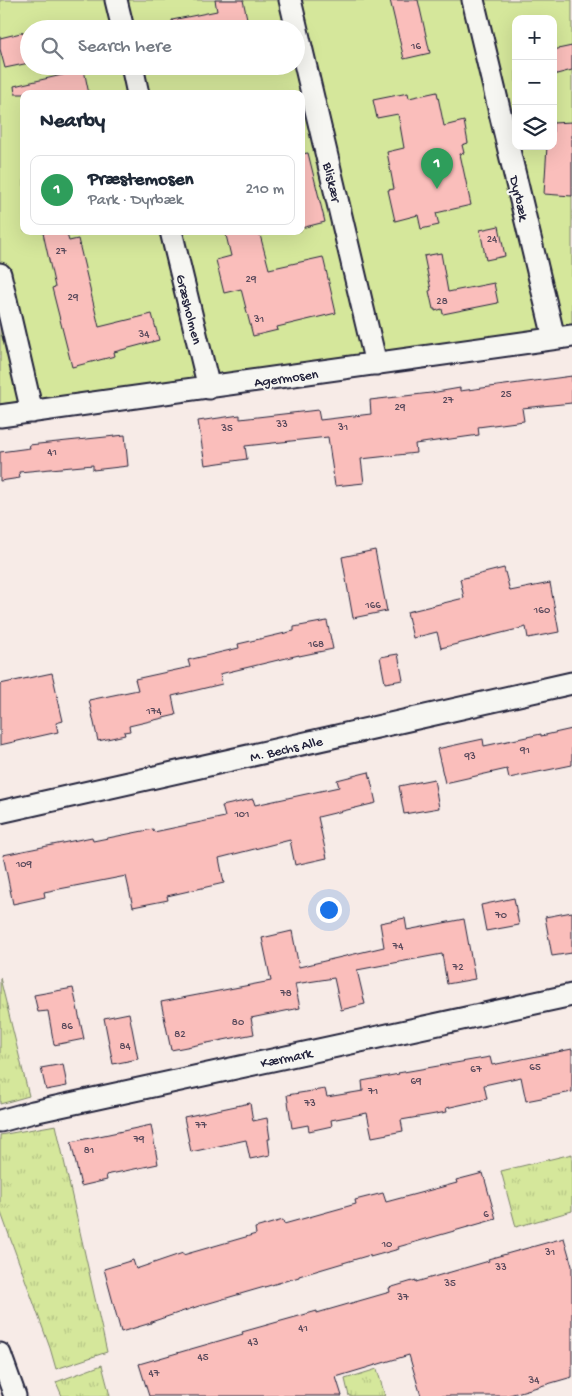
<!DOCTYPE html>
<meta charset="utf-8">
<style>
body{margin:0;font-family:"Gochi Hand",sans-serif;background:#f2f2f3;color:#1f2937}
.controls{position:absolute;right:15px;top:15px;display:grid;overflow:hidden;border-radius:10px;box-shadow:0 5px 20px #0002}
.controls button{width:45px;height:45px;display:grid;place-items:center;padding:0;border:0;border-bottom:1px solid #e0e1e3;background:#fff;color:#1f2937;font:25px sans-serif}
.you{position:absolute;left:328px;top:909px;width:18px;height:18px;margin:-12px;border:4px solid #fff;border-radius:50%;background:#1a73e8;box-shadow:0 0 0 8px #1a73e833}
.badge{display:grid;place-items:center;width:32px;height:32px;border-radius:50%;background:#1f6fb2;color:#fff;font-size:16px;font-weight:700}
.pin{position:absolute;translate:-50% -41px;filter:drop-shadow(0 1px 2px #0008)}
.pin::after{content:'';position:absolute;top:26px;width:18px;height:15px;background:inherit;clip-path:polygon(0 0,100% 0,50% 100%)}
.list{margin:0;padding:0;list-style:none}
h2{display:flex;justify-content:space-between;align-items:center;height:65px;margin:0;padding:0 20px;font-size:21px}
h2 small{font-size:16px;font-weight:400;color:#747a83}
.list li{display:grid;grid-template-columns:32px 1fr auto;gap:15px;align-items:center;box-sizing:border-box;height:70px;margin:0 10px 10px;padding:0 10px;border:1px solid #e0e1e3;border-radius:10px}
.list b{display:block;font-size:19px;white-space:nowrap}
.list p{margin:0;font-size:16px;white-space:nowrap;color:#747a83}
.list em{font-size:16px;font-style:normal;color:#747a83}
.icon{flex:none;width:28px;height:28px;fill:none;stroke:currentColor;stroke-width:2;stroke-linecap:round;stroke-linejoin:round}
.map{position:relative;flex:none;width:572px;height:1396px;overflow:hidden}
.search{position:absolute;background:#fff;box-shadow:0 5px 20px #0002;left:20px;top:20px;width:285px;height:55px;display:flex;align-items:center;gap:12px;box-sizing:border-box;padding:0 18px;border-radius:28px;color:#747a83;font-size:19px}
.panel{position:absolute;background:#fff;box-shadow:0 5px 20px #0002;left:20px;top:90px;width:285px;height:145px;border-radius:10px}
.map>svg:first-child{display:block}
</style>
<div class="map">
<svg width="572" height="1396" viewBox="0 0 572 1396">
<defs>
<pattern id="grass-tufts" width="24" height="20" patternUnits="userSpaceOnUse" patternTransform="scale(1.25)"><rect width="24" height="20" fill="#d5e79b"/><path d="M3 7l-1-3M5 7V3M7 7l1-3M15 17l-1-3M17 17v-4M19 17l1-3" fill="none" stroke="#b7c686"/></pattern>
</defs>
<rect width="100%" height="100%" fill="#f7ebe7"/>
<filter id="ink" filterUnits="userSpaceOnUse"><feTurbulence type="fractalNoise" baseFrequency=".02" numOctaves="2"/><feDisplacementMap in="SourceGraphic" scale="10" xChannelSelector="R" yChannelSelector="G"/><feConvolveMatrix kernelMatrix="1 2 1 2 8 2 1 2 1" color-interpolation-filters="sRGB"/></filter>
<g filter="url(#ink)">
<path fill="url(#grass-tufts)" stroke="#7c846b" d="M0,978L29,1096L0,1104Z
M56,1125L107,1352L56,1369L50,1348L0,1210V1135Z
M572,1154V1211L516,1227L501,1171Z
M102,1365L110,1396H62L56,1382Z
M377,1369L385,1396H349L345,1379Z"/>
<path fill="#d5e79b" stroke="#7c846b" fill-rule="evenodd" d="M0,0H572V332L0,404ZM516,19H553V146H516ZM29,29H296V66H29ZM24,94H301V231H24Z"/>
<path fill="#fabebb" stroke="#22223b" d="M215,0H243L248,23L218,29H173L172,20L217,11Z
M390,0H418L430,53L404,59Z
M29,31V63L5,68L0,49V38Z
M572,46V70L553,75V50Z
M84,70L89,94H15L14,86Z
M437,92L444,126L464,121L468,143L462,145L464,153L460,154L471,205L436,213L439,225L421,229L418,215L395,221L388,190L394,189L387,152L404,148L398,114L377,118L373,100L408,93L409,98Z
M572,122V196L544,194L547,146H553V123Z
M308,153L325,222L301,228V154Z
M499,226L505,256L486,260L480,230Z
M52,231H66L69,241L78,239L99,327L152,314L159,340L114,352L115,356L72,367L52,288L55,287L43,233Z
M225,231H259L269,269L323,257L336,313L277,327L278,330L253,336L241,289L224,293L216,260L231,256Z
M441,253L448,292L494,283L498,303L443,314L442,309L435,311V309H433L429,291L431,290L424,256Z
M572,376V403L522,408L524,421L478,427L479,435L415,444L416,453L361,459L364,483L335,486L328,437L245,446L247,459L205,465L198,421L240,415V419L318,410L320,420L371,414L370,400L431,393L460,388V391Z
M125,435L128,466L93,470V465L19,472L20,478L0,481V452L30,448L29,445Z
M375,550L387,611L353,618L342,557Z
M504,568L510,591L550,583L559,632L528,638L526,627L441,648L437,632L413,638L407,612L464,598L460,579Z
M327,621L333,649L299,656V655L220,674L222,684L172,696L176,715L129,726L130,731L124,732L125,735L98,741L89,700L138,690L135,679L190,667L188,660L239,648L238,644L294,631V627Z
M398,654L403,680L385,683L380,657Z
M52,673L63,721L56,723L58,732L0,745V684Z
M572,729V765L509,778L507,769L445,783L437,749L483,739L484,746L541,734V736Z
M369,772L376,803L318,817L327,858L295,865L290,840L219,858L224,883L167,896L168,900L133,907L126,876L44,892L45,897L13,904L3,855L92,837L93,841L153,829L154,832L225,817L222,806L253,799L255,805L339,787L337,780Z
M434,779L439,808L404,814L399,786Z
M514,898L519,925L486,931L481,905Z
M572,912V953L552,956L545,917Z
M405,918L407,930L464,919L475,979L447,984L442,954L357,970L365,1004L341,1010L334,978L295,984L300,1008L251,1018L254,1034L171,1050L161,1002L271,981L262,938L292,931L299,967L384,947L380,923Z
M73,988L84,1039L54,1045L48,1011L38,1012L34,995Z
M129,1013L138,1059L113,1064L104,1018Z
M572,1049V1092L526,1101L521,1077L484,1085L487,1099L446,1108L447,1112L401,1120L403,1131L372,1137L367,1113L331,1120L332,1126L309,1131L308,1125L292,1128L287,1095L325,1089L327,1097L363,1091L362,1081L399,1074L398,1073L490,1057L492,1065Z
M63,1064L67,1086L46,1090L41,1068Z
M250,1103L253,1121L267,1118L270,1139H268L270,1155L250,1159L246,1140L191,1152L184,1117Z
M151,1125L158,1164L106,1175L107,1180L81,1186L71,1142Z
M483,1173L496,1219L398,1247L399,1249L370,1257V1255L299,1276V1277L199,1306L151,1322V1323L121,1332L104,1269L133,1260L136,1269L183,1253V1255L256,1234L255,1228L283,1220L284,1224L356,1204L355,1200L383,1193L386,1202L457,1183L456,1180Z
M564,1238L572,1266V1377L506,1396H421L409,1355L336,1377L342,1396H149L139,1364L243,1334L242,1332L317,1311V1313L390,1292L389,1288L416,1280V1282L489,1261L488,1259Z"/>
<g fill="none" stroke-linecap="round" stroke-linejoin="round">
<defs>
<path id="street" d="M116,0L123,29
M290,0L376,364
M473,0L554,338
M132,66L138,94
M171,231L209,388
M0,274L32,412
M0,416L572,336
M0,812L572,683
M0,1121L33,1112L572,995
M0,1354L15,1396"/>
</defs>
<use href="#street" stroke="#22223b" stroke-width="25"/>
<use href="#street" stroke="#f6f6f2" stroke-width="21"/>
</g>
</g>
<g text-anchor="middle" stroke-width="4.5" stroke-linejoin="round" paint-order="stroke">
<g font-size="11" fill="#58495b">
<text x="416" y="49">16</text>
<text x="492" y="242">24</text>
<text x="61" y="254">27</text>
<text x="251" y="282">29</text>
<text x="73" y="300">29</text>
<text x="442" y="304">28</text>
<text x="259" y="322">31</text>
<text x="144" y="337">34</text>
<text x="506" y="397">25</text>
<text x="448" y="403">27</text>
<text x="400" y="410">29</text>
<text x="282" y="427">33</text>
<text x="343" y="430">31</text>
<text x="227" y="431">35</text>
<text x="52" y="455">41</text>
<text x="373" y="608">166</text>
<text x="542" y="613">160</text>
<text x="316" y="647">168</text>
<text x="154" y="714">174</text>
<text x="525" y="753">91</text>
<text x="470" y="759">93</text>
<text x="242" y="817">101</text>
<text x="24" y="867">109</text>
<text x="501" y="918">70</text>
<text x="398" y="949">74</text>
<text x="458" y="970">72</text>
<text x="286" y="996">78</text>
<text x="238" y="1025">80</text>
<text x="67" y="1029">86</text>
<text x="180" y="1037">82</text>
<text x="125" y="1049">84</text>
<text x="535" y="1070">65</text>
<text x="476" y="1072">67</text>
<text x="416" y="1084">69</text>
<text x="373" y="1094">71</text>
<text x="310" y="1106">73</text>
<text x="201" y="1128">77</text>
<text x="139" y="1142">79</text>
<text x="89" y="1153">81</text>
<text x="486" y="1217">6</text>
<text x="387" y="1247">10</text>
<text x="550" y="1255">31</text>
<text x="501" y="1270">33</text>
<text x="450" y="1286">35</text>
<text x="403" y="1300">37</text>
<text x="303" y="1331">41</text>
<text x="253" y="1345">43</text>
<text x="203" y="1360">45</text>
<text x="154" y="1376">47</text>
<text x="534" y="1383">34</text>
</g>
<g font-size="14" fill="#22223b" stroke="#f6f6f2">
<text transform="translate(333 182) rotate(77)" y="5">Bliskær</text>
<text transform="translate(520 198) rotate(77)" y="5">Dyrbæk</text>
<text transform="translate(190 309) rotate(76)" y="5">Græsholmen</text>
<text transform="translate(286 377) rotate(-8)" y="5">Agermosen</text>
<text transform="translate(286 748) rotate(-13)" y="5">M. Bechs Alle</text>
<text transform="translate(286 1057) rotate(-12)" y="5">Kærmark</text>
</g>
</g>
</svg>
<div class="controls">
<button>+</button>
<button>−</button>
<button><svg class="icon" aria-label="layers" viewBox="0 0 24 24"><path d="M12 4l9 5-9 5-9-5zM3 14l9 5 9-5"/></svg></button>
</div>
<div class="you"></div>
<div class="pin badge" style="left:437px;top:189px;background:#2e9e5b">1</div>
<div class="search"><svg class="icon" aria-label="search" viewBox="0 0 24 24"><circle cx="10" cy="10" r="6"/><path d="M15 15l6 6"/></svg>Search here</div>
<section class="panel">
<h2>Nearby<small></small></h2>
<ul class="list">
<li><span class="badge" style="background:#2e9e5b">1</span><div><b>Præstemosen</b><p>Park · Dyrbæk</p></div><em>210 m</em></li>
</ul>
</section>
</div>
